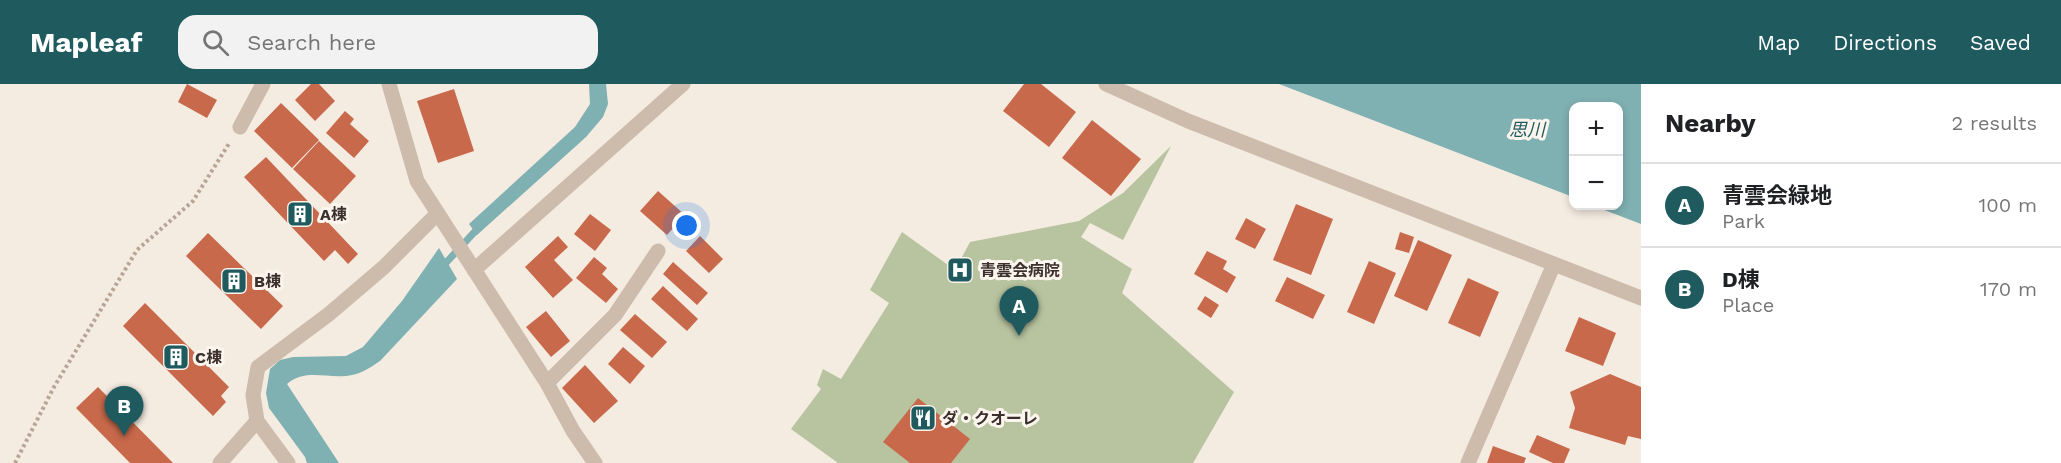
<!DOCTYPE html>
<meta charset="utf-8">
<style>
body{margin:0;font-family:"Work Sans","Noto Sans JP",sans-serif;background:#f2f2f2;color:#202124}
.controls{position:absolute;right:18px;top:18px;display:grid;overflow:hidden;border-radius:12px;box-shadow:0 3px 9px #0003}
.controls button{width:54px;height:54px;display:grid;place-items:center;padding:0;border:0;border-bottom:2px solid #e0e0e0;background:#fff;color:#202124;font:30px sans-serif}
.you{position:absolute;left:687px;top:142px;width:21px;height:21px;margin:-15px;border:4px solid #fff;border-radius:50%;background:#1a73e8;box-shadow:0 0 0 9px #1a73e833}
.badge{display:grid;place-items:center;width:39px;height:39px;border-radius:50%;background:#1f5a5e;color:#fff;font-size:20px;font-weight:700}
.pin{position:absolute;translate:-50% -50px;filter:drop-shadow(0 2px 3px #0008)}
.pin::after{content:'';position:absolute;top:32px;width:21px;height:18px;background:inherit;clip-path:polygon(0 0,100% 0,50% 100%)}
.list{margin:0;padding:0;list-style:none}
h2{display:flex;justify-content:space-between;align-items:center;height:78px;margin:0;padding:0 24px;font-size:26px}
h2 small{font-size:20px;font-weight:400;color:#757577}
.list li{display:grid;grid-template-columns:39px 1fr auto;gap:18px;align-items:center;box-sizing:border-box;height:84px;padding:0 24px;border-top:2px solid #e0e0e0}
.list b{display:block;font-size:22px;white-space:nowrap}
.list p{margin:0;font-size:20px;white-space:nowrap;color:#757577}
.list em{font-size:20px;font-style:normal;color:#757577}
.icon{flex:none;width:33px;height:33px;fill:none;stroke:currentColor;stroke-width:2;stroke-linecap:round;stroke-linejoin:round}
.map{position:relative;flex:none;width:1641px;height:379px;overflow:hidden}
header{display:flex;align-items:center;gap:36px;box-sizing:border-box;height:84px;padding:0 30px;background:#1f5a5e;color:#fff}
header strong{font-size:28px}
nav{display:flex;gap:33px;margin-inline-start:auto;font-size:21px}
.search{width:420px;height:54px;background:#f2f2f2;display:flex;align-items:center;gap:15px;box-sizing:border-box;padding:0 21px;border-radius:18px;color:#757577;font-size:22px}
main{display:flex}
aside{flex:1;background:#fff}
.map>svg:first-child{display:block}
</style>
<header>
<strong>Mapleaf</strong>
<div class="search"><svg class="icon" aria-label="search" viewBox="0 0 24 24"><circle cx="10" cy="10" r="6"/><path d="M15 15l6 6"/></svg>Search here</div>
<nav><a>Map</a><a>Directions</a><a>Saved</a></nav>
</header>
<main>
<div class="map">
<svg width="1641" height="379" viewBox="0 0 1641 379">
<rect width="100%" height="100%" fill="#f4ebe1"/>
<path fill="#b8c4a0" d="M1171,62L1123,156L1090,139L1081,153L1132,185L1122,209L1234,308L1193,379H838L791,345L821,305L817,301L823,285L841,295L889,219L870,206L902,148L955,186L970,158L1079,137L1123,109Z"/>
<path fill="#7fb0b2" d="M589,0H606L608,20L603,33L586,53L477,151L469,140L575,43L590,20Z
M1279,0H1641V140L1594,122H1618V22H1574L1573,113Z
M439,164L457,195L380,277C370,284 359,291 346,292C325,294 304,285 287,300L339,379H307L305,373L269,324L266,309L270,285L280,276L293,273L346,272L363,263L402,217Z"/>
<g fill="none" stroke-linecap="round" stroke-linejoin="round">
<path stroke="#7fb0b2" stroke-width="7" d="M442,183L481,141"/>
</g>
<path fill="#c8694b" d="M187,0L217,16L207,34L178,18Z
M311,0H319L335,17L315,37L295,16Z
M1024,0H1041L1076,28L1049,63L1003,27Z
M454,5L474,67L438,79L417,17Z
M281,19L319,56L292,84L254,47Z
M345,27L354,35L350,40L369,57L354,74L326,49Z
M1092,36L1141,75L1111,112L1062,74Z
M319,57L356,92L330,120L293,85Z
M266,73L358,170L348,180L335,166L324,177L244,93Z
M658,107L685,131L667,151L640,127Z
M1296,120L1333,135L1311,191L1273,176Z
M590,130L611,146L595,167L574,150Z
M1246,134L1266,145L1255,165L1235,155Z
M1400,148L1414,153L1409,169L1395,165Z
M208,149L283,222L261,245L186,172Z
M558,152L568,163L554,176L573,196L553,214L525,183Z
M700,152L723,175L709,189L686,167Z
M1418,156L1452,171L1427,227L1394,212Z
M1207,167L1227,177L1223,185L1236,193L1227,209L1194,190Z
M594,173L607,184L602,190L618,205L606,219L576,194Z
M1369,177L1396,189L1374,240L1347,228Z
M673,178L708,209L697,221L663,190Z
M1287,193L1325,211L1313,235L1275,217Z
M1468,194L1499,208L1480,253L1448,239Z
M663,202L698,235L687,247L651,215Z
M1205,212L1219,221L1211,234L1197,225Z
M145,219L229,303L221,312L226,318L213,332L123,242Z
M546,227L570,257L551,273L526,243Z
M635,230L667,258L652,274L620,246Z
M1579,233L1616,249L1603,282L1565,267Z
M623,263L645,282L630,300L608,280Z
M585,281L618,317L594,339L562,304Z
M1610,290L1641,303V355L1628,352L1625,361L1569,344L1575,324L1570,308Z
M98,303L173,379H130L76,324Z
M918,314L970,355L951,379H910L883,358Z
M1537,351L1570,365L1564,379H1553L1529,368Z
M1493,362L1526,374L1524,379H1487Z"/>
<g fill="none" stroke-linecap="round" stroke-linejoin="round">
<path stroke="#b9a596" stroke-width="4" stroke-dasharray="3 3" stroke-linecap="butt" d="M15,379L54,303L137,166L193,117L230,58"/>
<path stroke="#cdbbac" stroke-width="15" d="M389,0L417,97L547,299L573,347L595,379
M1106,0L1188,37L1641,214
M240,43L263,0
M474,186L683,0
M547,299L615,231L658,167
M220,379L257,337
M288,379L257,337L253,311L258,283L329,230L384,183L437,130
M1468,379L1554,180"/>
</g>
<defs>
<symbol id="building-square" viewBox="-11 -11 22 22"><rect x="-9" y="-9" width="18" height="18" rx="4" fill="#1f5a5e" stroke="#fbf5ee"/><path d="M-4-6H4V6H1V3H-1V6H-4ZM-2.5-4.3h1.7v1.8h-1.7ZM.8-4.3h1.7v1.8H.8ZM-2.5-1h1.7V.8h-1.7ZM.8-1h1.7V.8H.8Z" fill="#fff"/></symbol>
<symbol id="hospital-square" viewBox="-11 -11 22 22"><rect x="-9" y="-9" width="18" height="18" rx="4" fill="#1f5a5e" stroke="#fbf5ee"/><path d="M-5-5h3v3.5h4V-5h3V5h-3V1.5h-4V5h-3Z" fill="#fff"/></symbol>
<symbol id="restaurant-square" viewBox="-11 -11 22 22"><rect x="-9" y="-9" width="18" height="18" rx="4" fill="#1f5a5e" stroke="#fbf5ee"/><path d="M-5-6h1v4h1v-4h1v4h1v-4h1v5L-1.5 .5V6h-2V.5L-5-1ZM5-6V6H3V1.5H1.5Q1.5-4 5-6Z" fill="#fff"/></symbol>
</defs>
<g fill-rule="evenodd">
<use href="#building-square" x="285" y="115" width="30" height="30"/>
<use href="#hospital-square" x="945" y="171" width="30" height="30"/>
<use href="#building-square" x="219" y="182" width="30" height="30"/>
<use href="#building-square" x="161" y="258" width="30" height="30"/>
<use href="#restaurant-square" x="908" y="319" width="30" height="30"/>
</g>
<g text-anchor="middle" stroke-width="6" stroke-linejoin="round" paint-order="stroke">
<g font-size="16" font-weight="bold" fill="#3b302b" stroke="#fbf5ee" text-anchor="start">
<text x="320" y="136">A棟</text>
<text x="980" y="192">青雲会病院</text>
<text x="254" y="203">B棟</text>
<text x="195" y="279">C棟</text>
<text x="942" y="340">ダ・クオーレ</text>
</g>
<g font-size="18" font-style="italic" fill="#1f5a5e" stroke="#fbf5ee">
<text x="1527" y="52">思川</text>
</g>
</g>
</svg>
<div class="controls">
<button>+</button>
<button>−</button>
</div>
<div class="you"></div>
<div class="pin badge" style="left:1019px;top:252px">A</div>
<div class="pin badge" style="left:124px;top:352px">B</div>
</div>
<aside>
<h2>Nearby<small>2 results</small></h2>
<ul class="list">
<li><span class="badge">A</span><div><b>青雲会緑地</b><p>Park</p></div><em>100 m</em></li>
<li><span class="badge">B</span><div><b>D棟</b><p>Place</p></div><em>170 m</em></li>
</ul>
</aside>
</main>
